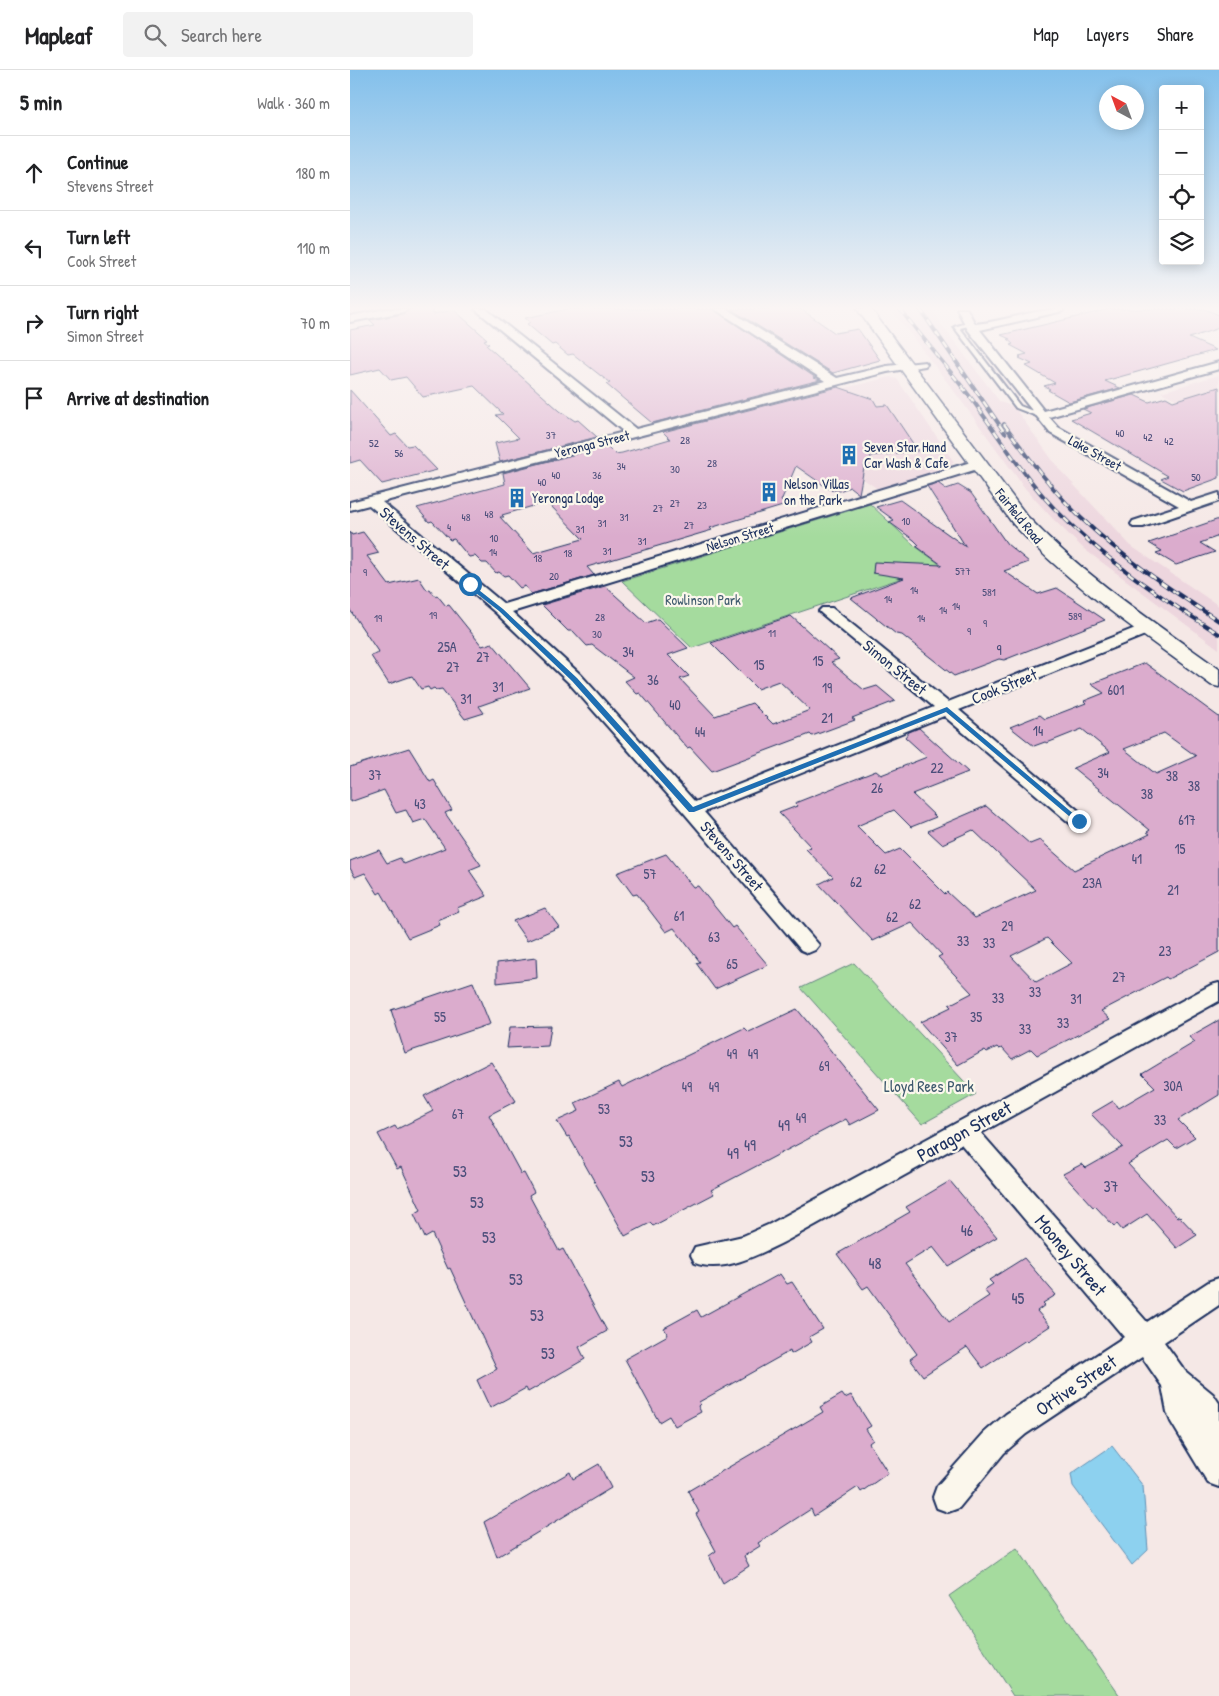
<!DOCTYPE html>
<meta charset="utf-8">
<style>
body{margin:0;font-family:"Patrick Hand",sans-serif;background:#f2f2f2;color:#202124}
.controls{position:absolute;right:15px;top:15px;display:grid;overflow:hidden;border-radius:5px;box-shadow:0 2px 12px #0003}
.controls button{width:45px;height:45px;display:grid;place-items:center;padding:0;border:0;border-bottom:1px solid #e0e0e0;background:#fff;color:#202124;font:25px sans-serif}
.compass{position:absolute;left:749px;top:15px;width:45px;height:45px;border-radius:50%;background:#fff;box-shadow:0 2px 12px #0003;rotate:319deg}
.stop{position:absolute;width:15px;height:15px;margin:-11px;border:4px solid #1f6fb2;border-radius:50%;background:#fff}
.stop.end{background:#1f6fb2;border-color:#fff;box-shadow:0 1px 5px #0008}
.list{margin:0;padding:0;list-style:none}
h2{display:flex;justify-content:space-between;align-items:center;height:65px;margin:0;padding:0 20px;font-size:21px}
h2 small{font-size:16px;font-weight:400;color:#757577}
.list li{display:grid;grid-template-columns:32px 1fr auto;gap:15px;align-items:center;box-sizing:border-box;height:75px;padding:0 20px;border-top:1px solid #e0e0e0}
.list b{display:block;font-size:19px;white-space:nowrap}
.list p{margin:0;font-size:16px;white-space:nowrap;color:#757577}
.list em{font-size:16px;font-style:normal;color:#757577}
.icon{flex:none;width:28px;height:28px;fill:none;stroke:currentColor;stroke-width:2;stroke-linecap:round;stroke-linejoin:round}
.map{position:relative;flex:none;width:869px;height:1626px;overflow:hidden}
header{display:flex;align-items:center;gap:30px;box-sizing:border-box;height:70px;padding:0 25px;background:#fff;border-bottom:1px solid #e0e0e0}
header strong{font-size:24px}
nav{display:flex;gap:28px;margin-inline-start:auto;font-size:18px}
.search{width:350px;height:45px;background:#f2f2f2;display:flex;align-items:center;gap:12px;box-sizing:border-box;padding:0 18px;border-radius:5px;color:#757577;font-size:19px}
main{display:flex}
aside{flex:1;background:#fff}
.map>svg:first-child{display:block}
</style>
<header>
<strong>Mapleaf</strong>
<div class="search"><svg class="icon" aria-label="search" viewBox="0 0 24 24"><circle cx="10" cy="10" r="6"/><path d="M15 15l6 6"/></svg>Search here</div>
<nav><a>Map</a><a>Layers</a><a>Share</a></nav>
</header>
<main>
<aside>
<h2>5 min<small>Walk · 360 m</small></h2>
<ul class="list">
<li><svg class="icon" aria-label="ahead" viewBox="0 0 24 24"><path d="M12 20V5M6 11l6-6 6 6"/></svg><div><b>Continue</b><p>Stevens Street</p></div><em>180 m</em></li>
<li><svg class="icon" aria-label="left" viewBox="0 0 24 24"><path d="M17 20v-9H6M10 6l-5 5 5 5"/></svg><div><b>Turn left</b><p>Cook Street</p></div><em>110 m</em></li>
<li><svg class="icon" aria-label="right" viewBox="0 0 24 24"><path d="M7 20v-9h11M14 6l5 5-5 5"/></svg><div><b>Turn right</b><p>Simon Street</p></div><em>70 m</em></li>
<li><svg class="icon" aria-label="arrive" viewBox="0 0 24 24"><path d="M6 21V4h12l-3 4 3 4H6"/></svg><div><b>Arrive at destination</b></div></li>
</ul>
</aside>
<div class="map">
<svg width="869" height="1626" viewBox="0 0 869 1626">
<rect width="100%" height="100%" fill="#f5e8e6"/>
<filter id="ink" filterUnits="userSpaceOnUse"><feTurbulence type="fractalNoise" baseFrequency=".02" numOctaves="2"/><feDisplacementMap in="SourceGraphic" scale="10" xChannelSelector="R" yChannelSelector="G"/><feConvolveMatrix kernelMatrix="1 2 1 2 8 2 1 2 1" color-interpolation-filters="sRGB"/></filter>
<g filter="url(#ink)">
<path fill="#edd6de" d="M541,239H583L592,255L650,332L664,337L709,399L781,476L869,536V579L734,479L702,448L674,417L607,325Z
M869,305V351L811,322Z
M540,307L547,309L604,392L598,398L528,419L466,377L475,323Z"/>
<path fill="#a5db9e" stroke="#60857e" d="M520,434L565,476L591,495L342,578L272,511Z
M504,893L626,1024L572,1054L451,918Z
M667,1478L770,1626H663L599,1526Z"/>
<path fill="#8dd1ef" stroke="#5f90b5" d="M762,1376L793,1416L798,1480L782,1495L723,1416L721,1404Z"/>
<path fill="#dbaccd" stroke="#1b2f5e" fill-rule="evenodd" d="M60,239H82L83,244L104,240L137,269L134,270L139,274L136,275L210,341L225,351L228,350L247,367L150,392L145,373L169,368L146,345L153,344L124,316L73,327L56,307L41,310L30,298L0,305V260L25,255L20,250L53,244Z
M218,239H363L466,308H464L470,310L302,353L256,314L260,313L223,284L218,285L205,274L202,275L177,254L180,252L175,248Z
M381,239H451L485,263L508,259L530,290L483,303Z
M760,239H855L869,245V258L839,268L866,280L755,311L770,318L719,332L698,320L700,319L694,316L705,313L676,296L682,294L669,288L671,287L669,286L677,284L660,275L663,274L657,269H660L651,265Z
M488,317L523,329L527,336L537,335L568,381L520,386L522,390L515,392L509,424L500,417L489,421L479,419L446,396L431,431L436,435L360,458L362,460L237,497L244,505L181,524L175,516L170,518L158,505L154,506L149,502L146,503L137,493H132L125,486L119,487L104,469L100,470L82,451L79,452L67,438L155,414L153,403L257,376L265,384L272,383L320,369L313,362ZM197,432L233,469L183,483L150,447H154L152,445Z
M869,317V408L833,421L811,409L818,406L721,349L741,343L733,339L784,325L799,332L816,327L823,331Z
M0,320L41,366L46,364L57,376L63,375L87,400L32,414L10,390L0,393Z
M588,413L596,419L608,415L621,423L657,474L679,492L654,501L688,524L707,518L755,550L654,590L649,589L604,606L552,565L546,564L501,528L554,508L523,503L524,492L592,495L566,476L569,475L564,470L539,452L544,450L526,437L550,430L616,477L577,416Z
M869,449V466L850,473L865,482L826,495L806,483L812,481L799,473Z
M0,462L2,465L13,462L29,483L17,486L39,515L69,508L77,520L80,519L85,526L87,525L96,536L99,535L132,576L142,573L180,618L129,636L134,643L115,649L92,619L86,620L84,618L80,620L78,617L71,619L62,606L39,614L21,586L29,583L0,540Z
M255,516L296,553L308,549L338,578L318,585L339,606L330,609L365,646L402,633L423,654L460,640L429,611L407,619L361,573L441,546L489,589L481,592L514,620L527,616L545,631L502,648L505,650L462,666L460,664L362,701L340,677L337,678L290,623L287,624L275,611L284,607L242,575L237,576L223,561H218L192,535Z
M795,593L869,647V882L818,909L816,907L751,941L760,949L687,985L681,979L662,989L652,978L649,979L647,977L637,982L635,980L608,995L570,952L601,937L599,935L622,923L588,887L592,885L562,853L523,871L469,814L483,807L456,779L461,777L429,743L447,736L445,733L526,701L531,705L577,687L555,667L559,662L569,658L618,702L562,724L586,747L561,757L544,740L507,756L536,785L550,779L595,824L597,822L625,848L686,820L623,760L592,774L578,761L636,736L680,774L690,770L724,800L800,764L797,762L800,760L723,698L760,682L732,659L697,673L695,672L684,676L660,657L690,645L695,649L736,633L734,631L754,623L741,614ZM814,663L846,686L806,704L774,679ZM697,868L722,893L686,912L661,886Z
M59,678L80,712L84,710L102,740L95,743L131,795L119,800L137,826L107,838L109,841L88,850L90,855L58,868L31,822L28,824L15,803L5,807L0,798V791L29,780L37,793L50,788L54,794L95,778L75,749L63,753L56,740L46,743L34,720L0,732V697Z
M316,784L343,817L348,816L382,858L385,856L418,895L365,919L346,893L350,892L324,858L316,862L287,824L283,825L267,803Z
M195,838L209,857L177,871L163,851Z
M186,888L187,908L147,913V893Z
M123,912L140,954L55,983L41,940Z
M447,939L529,1040L500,1055L496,1049L361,1120L364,1124L303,1156L300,1153L275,1166L219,1066L217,1067L207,1051L229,1041L225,1033L269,1012L272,1017L394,958L398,962Z
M869,950V1025L828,1050L845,1067L826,1078L818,1070L778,1094L827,1147L829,1146L847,1165L827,1178L797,1144L772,1160L767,1154L764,1156L745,1136L743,1137L713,1104L732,1094L736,1098L773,1077L741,1044L763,1031L769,1038L805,1017L792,1004L845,972L839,967Z
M201,956L198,976L157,978L160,957Z
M141,992L166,1031L139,1045L171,1104L174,1103L184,1122L179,1125L209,1181L213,1179L257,1261L229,1277L235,1289L178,1322L176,1318L140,1338L127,1310L147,1299L100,1198L98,1199L82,1164L75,1168L64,1144L71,1140L51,1097L47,1099L28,1064L45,1056L47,1059L83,1041L74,1026Z
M600,1111L647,1167L598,1196L583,1177L555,1194L599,1252L639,1226L634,1220L643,1214L639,1210L674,1188L706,1225L693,1233L695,1235L687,1241L700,1256L677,1271L676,1270L633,1298L617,1277L573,1306L560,1289L567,1284L518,1216L513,1219L487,1184L560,1142L556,1137Z
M430,1204L437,1214L442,1212L473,1259L459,1267L462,1272L441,1284L440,1281L349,1332L350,1334L348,1336L351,1342L325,1356L319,1346L309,1352L275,1289L318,1265L314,1258L347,1240L351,1247Z
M492,1324L495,1328L501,1325L521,1356L516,1359L523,1370L519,1373L538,1403L511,1422L508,1417L464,1446L461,1439L408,1473L410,1476L394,1486L399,1496L373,1513L359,1486L366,1481L346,1444L349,1442L338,1421L473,1342L470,1337Z
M249,1394L261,1418L147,1487L134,1452L220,1402L223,1409Z"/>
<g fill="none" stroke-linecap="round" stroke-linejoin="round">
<defs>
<path id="service" d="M620,252L623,254L622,255L610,258L670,336L693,345V347H689L666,338L604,257Z"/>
<path id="minor" d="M36,239H58L53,242L0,252V246Z
M125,239H136L286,359L475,311L365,239H377L487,308L537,296L575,292L577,294L575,296L537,302L32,432L154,534L624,391H634L636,394L634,397L162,542L231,605L345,732L584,637L472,544L469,541L472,538H482L598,632L793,555H805L807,558L805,561L609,640L736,747L738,751L736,755L729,757L722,755L594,646L354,742L469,875L465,880L458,883L451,880L335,744L219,613L146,543L19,435L0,440V432L274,362Z
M607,239H617L625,254C656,251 684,239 714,239L713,241L630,260L694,341L869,292V299L699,347L708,357L841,432L869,423V431L793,457H783L781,454L783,451L829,436L700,363L618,260Z
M869,913V931L631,1063L797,1252L860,1211L869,1208V1235L814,1272L835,1301L863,1324L869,1333V1417L858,1413L821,1352L817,1342L812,1316L792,1287L676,1364L654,1383L609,1438L598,1442L587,1438L583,1427L587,1416L634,1363L656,1344L774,1267L611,1074L438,1170C412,1183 374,1204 345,1193L341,1185L345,1177L393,1166L420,1154L861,915Z"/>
<path id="secondary" d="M507,239H521L677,446C734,506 802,551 869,599V617L861,615C792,564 722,517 663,454Z"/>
</defs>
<use href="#service" stroke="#1b2f5e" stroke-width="4"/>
<use href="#minor" stroke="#1b2f5e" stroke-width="4"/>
<use href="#secondary" stroke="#1b2f5e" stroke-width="3"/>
<use href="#service" fill="#fbf7ec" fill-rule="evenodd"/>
<use href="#minor" fill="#fbf7ec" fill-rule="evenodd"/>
<use href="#secondary" fill="#fbf7ec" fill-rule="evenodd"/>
<defs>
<path id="rail" d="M550,239C573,269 598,298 621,328C648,365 672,404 703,437C752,488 810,527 869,564
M570,239L655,363
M654,354C678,387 702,420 731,448C773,488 821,520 869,551"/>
</defs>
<use href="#rail" stroke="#1b2f5e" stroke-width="4"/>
<use href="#rail" stroke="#fbf7ec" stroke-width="2.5" stroke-dasharray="7" stroke-linecap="butt"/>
</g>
</g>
<linearGradient id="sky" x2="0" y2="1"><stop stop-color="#83c0eb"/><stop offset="0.51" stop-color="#faf5f4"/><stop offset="1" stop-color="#faf5f4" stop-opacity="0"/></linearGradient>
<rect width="869" height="467" fill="url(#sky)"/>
<path fill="#1f6fb2" d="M120,513L153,539L227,608L343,737L597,637L732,751L726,752L596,642L344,742H339L222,611L149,541L117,516Z"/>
<defs>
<symbol id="building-bare" viewBox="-9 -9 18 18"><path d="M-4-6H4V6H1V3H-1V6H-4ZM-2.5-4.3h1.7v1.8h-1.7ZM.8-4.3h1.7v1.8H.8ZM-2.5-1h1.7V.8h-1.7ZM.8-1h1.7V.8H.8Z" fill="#1f6fb2" stroke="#fbf7ec" stroke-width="2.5" paint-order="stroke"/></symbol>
</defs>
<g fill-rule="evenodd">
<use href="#building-bare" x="485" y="371" width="28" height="28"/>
<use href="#building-bare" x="405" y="408" width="28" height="28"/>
<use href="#building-bare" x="153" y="414" width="28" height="28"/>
</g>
<g text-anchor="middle" stroke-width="4.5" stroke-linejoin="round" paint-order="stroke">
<g font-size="11" fill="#4b4e7a">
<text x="770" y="367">40</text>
<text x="201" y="369">37</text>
<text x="798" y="371">42</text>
<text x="335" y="374">28</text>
<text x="819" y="375">42</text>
<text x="24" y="377">52</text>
<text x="49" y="387">56</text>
<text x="362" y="397">28</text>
<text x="271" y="400">34</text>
<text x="325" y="403">30</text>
<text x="206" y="409">40</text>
<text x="247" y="409">36</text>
<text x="846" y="411">50</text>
<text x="192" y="416">40</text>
<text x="325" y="437">27</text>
<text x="352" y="439">23</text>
<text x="308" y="442">27</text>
<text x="139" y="448">48</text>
<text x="116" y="451">48</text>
<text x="274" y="451">31</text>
<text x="556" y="455">10</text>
<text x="252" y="457">31</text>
<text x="339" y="459">27</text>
<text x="99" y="461">4</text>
<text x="230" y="463">31</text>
<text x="144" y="472">10</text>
<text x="292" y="475">31</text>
<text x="257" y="485">31</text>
<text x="143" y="486">14</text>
<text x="218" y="487">18</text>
<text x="188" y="492">18</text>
<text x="613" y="505">577</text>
<text x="15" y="506">9</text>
<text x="204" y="510">20</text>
<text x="564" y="524">14</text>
<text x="639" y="526">581</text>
<text x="538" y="533">14</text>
<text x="606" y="540">14</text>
<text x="593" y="544">14</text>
<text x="83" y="549">19</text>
<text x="725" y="550">589</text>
<text x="250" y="551">28</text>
<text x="28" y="552">19</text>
<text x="571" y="552">14</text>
<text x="635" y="557">9</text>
<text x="619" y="565">9</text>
<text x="422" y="567">11</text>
<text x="247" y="568">30</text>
</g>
<g font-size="14" fill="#1b2f5e" stroke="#fbf7ec">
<text transform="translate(242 374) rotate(-14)" y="5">Yeronga Street</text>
<text transform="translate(745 383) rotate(29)" y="5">Lake Street</text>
<text transform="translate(669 446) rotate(51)" y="5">Fairfield Road</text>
<text transform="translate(390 467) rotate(-17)" y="5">Nelson Street</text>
</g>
<g font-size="14" fill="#1b2f5e" stroke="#fbf7ec" text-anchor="start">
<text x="514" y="382">Seven Star Hand<tspan x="514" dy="16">Car Wash &amp; Cafe</tspan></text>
<text x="434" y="419">Nelson Villas<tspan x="434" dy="16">on the Park</tspan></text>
<text x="182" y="433">Yeronga Lodge</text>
</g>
<g font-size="14" fill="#3e5a6e" stroke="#fbf7ec">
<text x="353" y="535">Rowlinson Park</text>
</g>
<g font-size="14" fill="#4b4e7a">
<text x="97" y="582">25A</text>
<text x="649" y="585">9</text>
<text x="278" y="587">34</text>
<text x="133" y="592">27</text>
<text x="468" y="596">15</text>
<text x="409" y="600">15</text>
<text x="103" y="602">27</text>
<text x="303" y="615">36</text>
<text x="148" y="622">31</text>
<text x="477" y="623">19</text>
<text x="766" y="625">601</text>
<text x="116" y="634">31</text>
<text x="325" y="640">40</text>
<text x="477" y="653">21</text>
<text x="688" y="666">14</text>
<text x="350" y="667">44</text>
<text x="587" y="703">22</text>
<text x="753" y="708">34</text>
<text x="25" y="710">37</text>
<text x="822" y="711">38</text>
<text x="844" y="721">38</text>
<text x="527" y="723">26</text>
<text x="797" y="729">38</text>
<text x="70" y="739">43</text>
<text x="837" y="755">617</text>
<text x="830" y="784">15</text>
<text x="787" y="794">41</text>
<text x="530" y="804">62</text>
<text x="300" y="809">57</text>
<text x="506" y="817">62</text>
<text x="742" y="818">23A</text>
<text x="823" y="825">21</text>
<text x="565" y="839">62</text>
<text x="329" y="851">61</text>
<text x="542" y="852">62</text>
<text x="657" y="861">29</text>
<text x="364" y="872">63</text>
<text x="613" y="876">33</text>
<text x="639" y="878">33</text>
<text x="815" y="886">23</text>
<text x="382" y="899">65</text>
<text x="769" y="912">27</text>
<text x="685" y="927">33</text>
<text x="648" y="933">33</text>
<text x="726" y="934">31</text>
<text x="90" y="952">55</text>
<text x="626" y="952">35</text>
<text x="713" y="958">33</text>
<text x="675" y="964">33</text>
<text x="601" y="972">37</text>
<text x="382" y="989">49</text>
<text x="403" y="989">49</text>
<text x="474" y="1001">69</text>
<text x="823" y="1021">30A</text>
<text x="337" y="1022">49</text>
<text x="364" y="1022">49</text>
<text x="254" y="1044">53</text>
<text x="108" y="1049">67</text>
<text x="451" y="1053">49</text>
<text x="810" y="1055">33</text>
</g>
<g font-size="16" fill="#1b2f5e" stroke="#fbf7ec">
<text transform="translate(65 468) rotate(41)" y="6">Stevens Street</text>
<text transform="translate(545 597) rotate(39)" y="6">Simon Street</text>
<text transform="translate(654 616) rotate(-22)" y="6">Cook Street</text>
<text transform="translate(382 786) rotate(49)" y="6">Stevens Street</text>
</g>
<g font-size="16" fill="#3e5a6e" stroke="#fbf7ec">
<text x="579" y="1022">Lloyd Rees Park</text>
</g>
<g font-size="16" fill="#4b4e7a">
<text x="434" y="1061">49</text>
<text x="276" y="1077">53</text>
<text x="400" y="1081">49</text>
<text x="383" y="1089">49</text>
<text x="110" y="1107">53</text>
<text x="298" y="1112">53</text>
<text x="761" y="1122">37</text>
<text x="127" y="1138">53</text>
<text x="617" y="1166">46</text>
<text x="139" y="1173">53</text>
<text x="525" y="1199">48</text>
<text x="166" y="1215">53</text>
<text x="668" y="1234">45</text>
<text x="187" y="1251">53</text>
<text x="198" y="1289">53</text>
</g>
<g font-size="19" fill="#1b2f5e" stroke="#fbf7ec">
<text transform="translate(614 1061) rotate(-29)" y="7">Paragon Street</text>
<text transform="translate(721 1185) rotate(50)" y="7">Mooney Street</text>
<text transform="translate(726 1315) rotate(-34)" y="7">Ortive Street</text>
</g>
</g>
</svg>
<div class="controls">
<button>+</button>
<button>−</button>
<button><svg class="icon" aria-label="locate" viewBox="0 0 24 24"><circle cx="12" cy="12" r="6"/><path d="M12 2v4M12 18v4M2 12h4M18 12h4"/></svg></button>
<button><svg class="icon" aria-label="layers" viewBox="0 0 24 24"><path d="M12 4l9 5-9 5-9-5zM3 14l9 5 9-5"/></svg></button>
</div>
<svg class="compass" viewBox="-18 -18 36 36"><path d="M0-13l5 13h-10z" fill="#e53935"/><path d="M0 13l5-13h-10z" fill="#757577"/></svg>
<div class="stop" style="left:120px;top:514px"></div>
<div class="stop end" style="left:729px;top:751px"></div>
</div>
</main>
